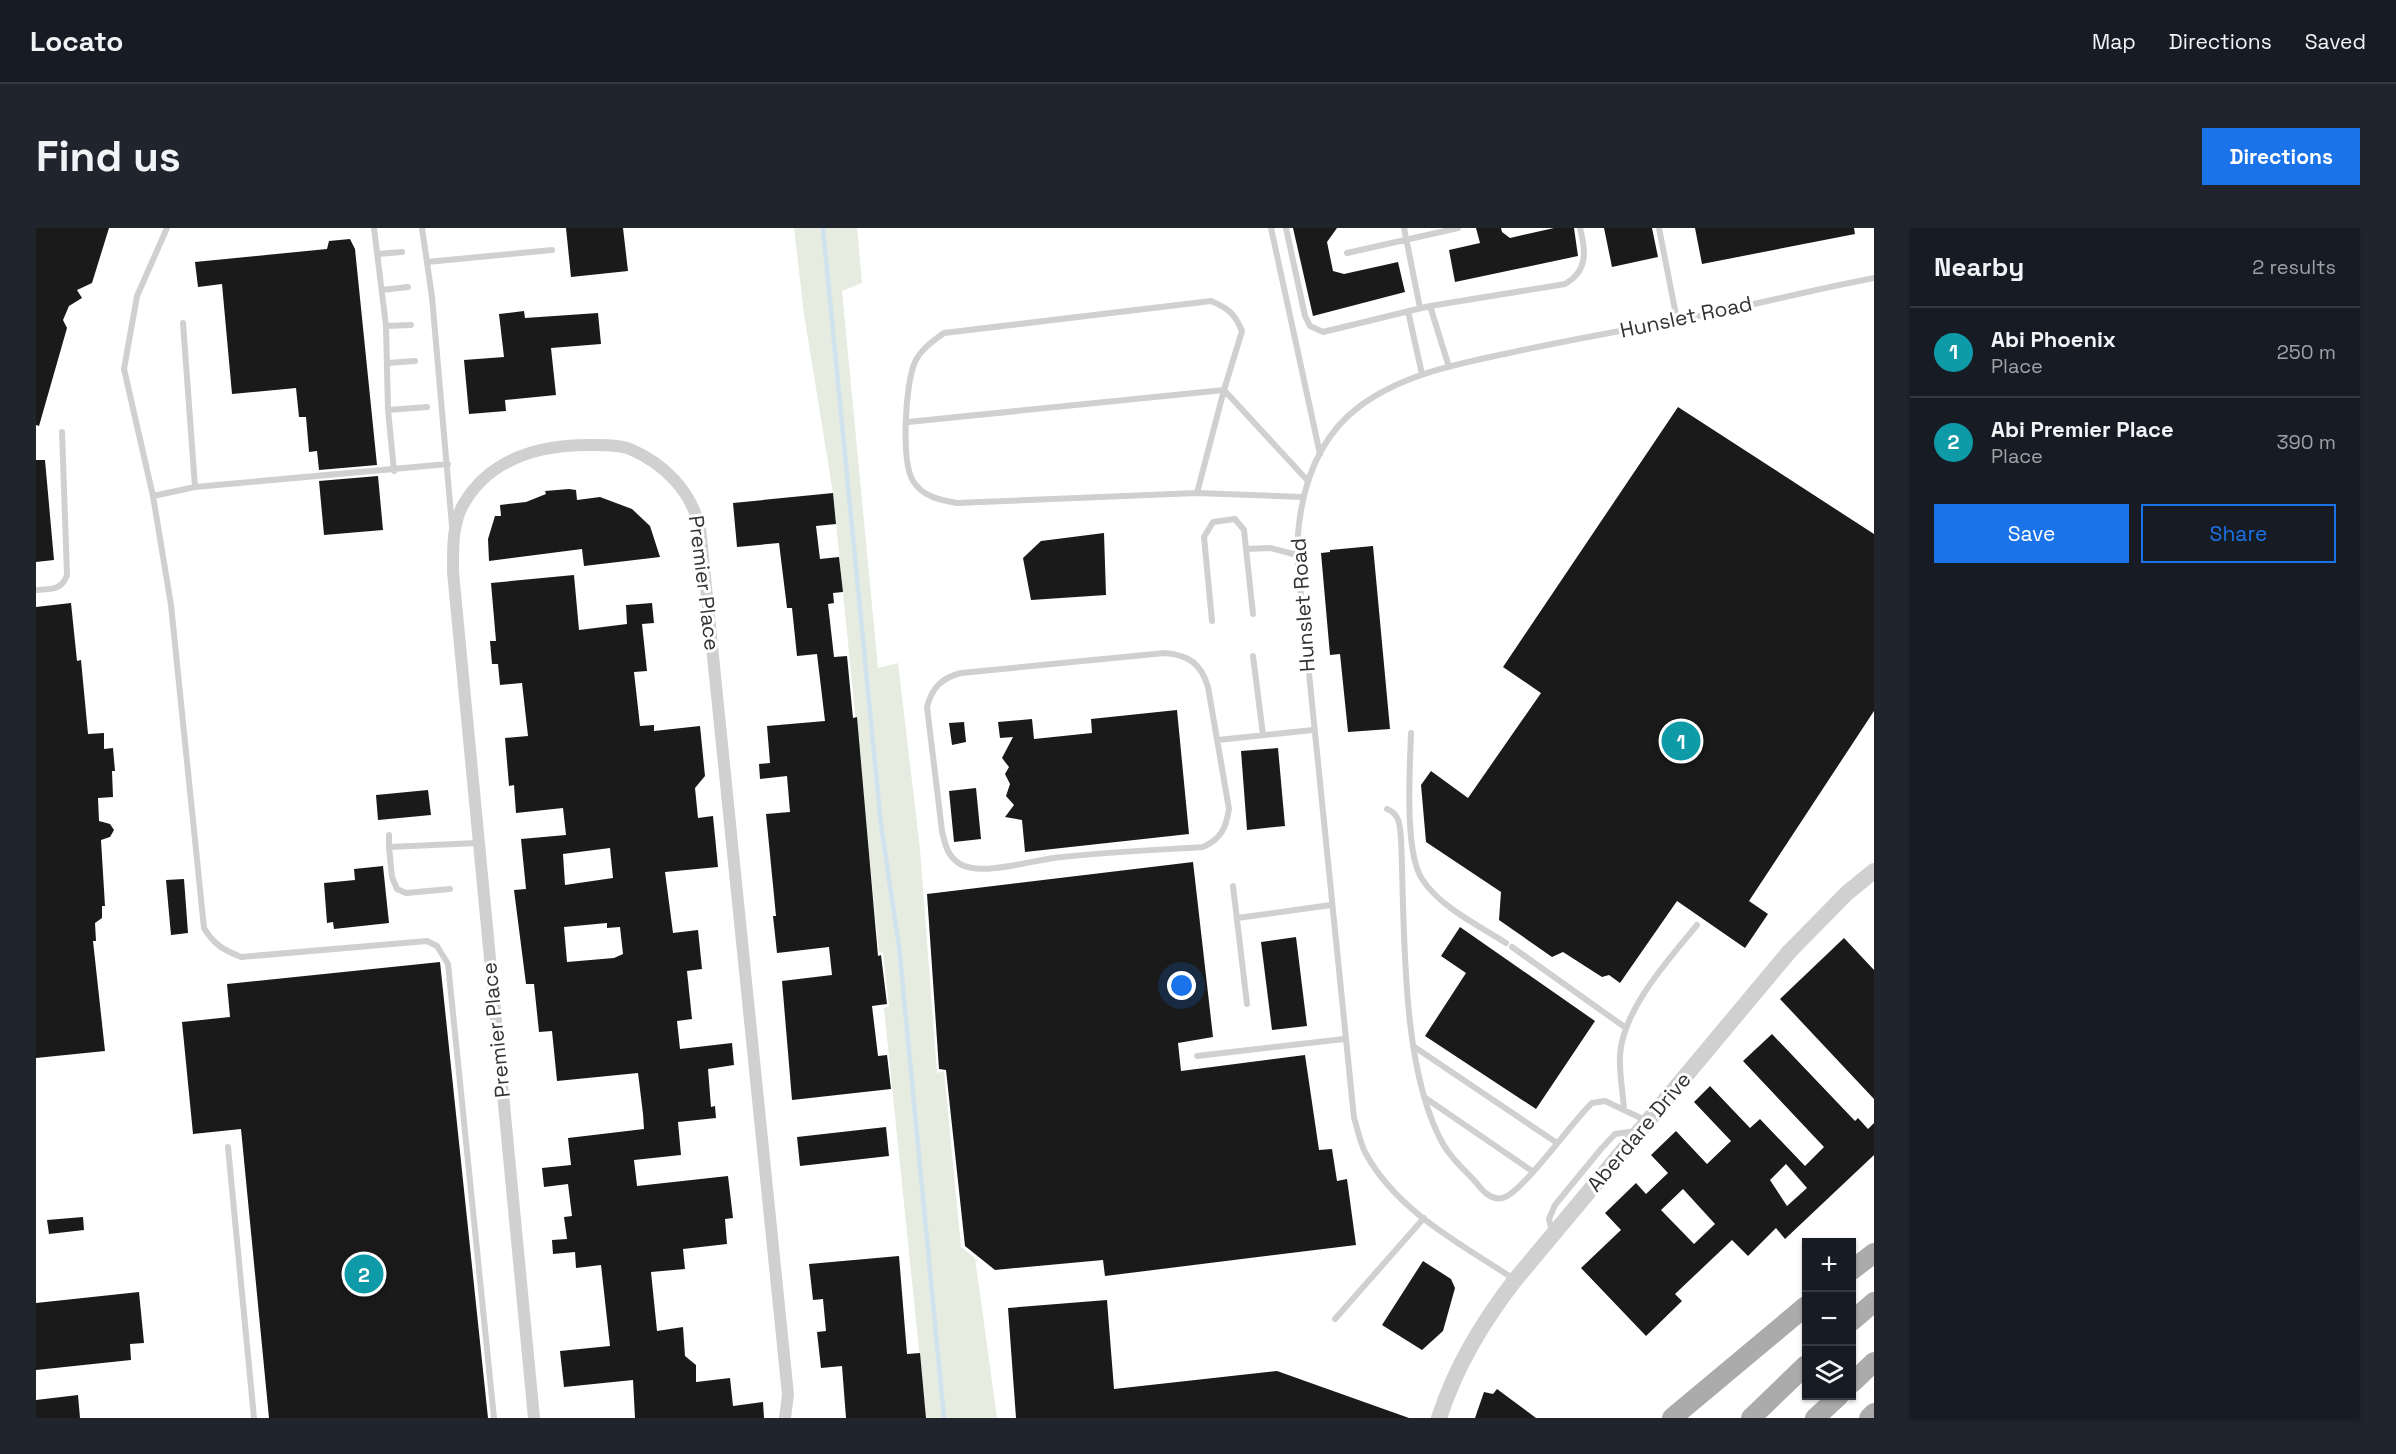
<!DOCTYPE html>
<meta charset="utf-8">
<style>
body{margin:0;font-family:"Space Grotesk",sans-serif;background:#20242c;color:#f1f3f6}
.controls{position:absolute;right:18px;bottom:18px;display:grid;overflow:hidden;border-radius:0px;box-shadow:0 2px 4px #0004}
.controls button{width:54px;height:54px;display:grid;place-items:center;padding:0;border:0;border-bottom:2px solid #363941;background:#171b24;color:#f1f3f6;font:30px sans-serif}
.you{position:absolute;left:1146px;top:758px;width:21px;height:21px;margin:-15px;border:4px solid #fff;border-radius:50%;background:#1a73e8;box-shadow:0 0 0 9px #1a73e833}
.badge{display:grid;place-items:center;width:39px;height:39px;border-radius:50%;background:#1a73e8;color:#fff;font-size:20px;font-weight:700}
.pin{position:absolute;translate:-50% -50%;border:3px solid #fff;box-shadow:0 2px 6px #0006}
.list{margin:0;padding:0;list-style:none}
h2{display:flex;justify-content:space-between;align-items:center;height:78px;margin:0;padding:0 24px;font-size:26px}
h2 small{font-size:20px;font-weight:400;color:#9ea1a6}
.list li{display:grid;grid-template-columns:39px 1fr auto;gap:18px;align-items:center;box-sizing:border-box;height:90px;padding:0 24px;border-top:2px solid #363941}
.list b{display:block;font-size:22px;white-space:nowrap}
.list p{margin:0;font-size:20px;white-space:nowrap;color:#9ea1a6}
.list em{font-size:20px;font-style:normal;color:#9ea1a6}
.actions{display:flex;gap:12px;padding:18px 24px}
.actions a{flex:1;padding:14px 0;border:2px solid #1a73e8;border-radius:0px;text-align:center;font-size:21px;color:#1a73e8}
.actions .main{background:#1a73e8;color:#fff}
.icon{flex:none;width:33px;height:33px;fill:none;stroke:currentColor;stroke-width:2;stroke-linecap:round;stroke-linejoin:round}
.map{position:relative;flex:none;width:1838px;height:1190px;overflow:hidden;border-radius:0px}
header{display:flex;align-items:center;gap:36px;box-sizing:border-box;height:84px;padding:0 30px;background:#171b24;border-bottom:2px solid #363941}
header strong{font-size:28px}
nav{display:flex;gap:33px;margin-inline-start:auto;font-size:21px}
.intro{display:flex;align-items:center;justify-content:space-between;box-sizing:border-box;height:144px;padding:0 36px}
h1{margin:0;font-size:42px}
.button{padding:15px 27px;border-radius:0px;background:#1a73e8;color:#fff;font-size:21px;font-weight:700}
main{display:flex;gap:36px;padding:0 36px}
aside{flex:1;background:#171b24;border-radius:0px;box-shadow:0 2px 4px #0004}
.map>svg:first-child{display:block}
</style>
<header>
<strong>Locato</strong>
<nav><a>Map</a><a>Directions</a><a>Saved</a></nav>
</header>
<div class="intro"><h1>Find us</h1><a class="button">Directions</a></div>
<main>
<div class="map">
<svg width="1838" height="1190" viewBox="0 0 1838 1190">
<rect width="100%" height="100%" fill="#fff"/>
<path fill="#e6ecdf" d="M758,0H821L826,55L806,63L842,440L862,435L884,621L901,845L908,843L925,1019L939,1030L961,1190H890L848,780L853,778L847,725L843,724L797,265L768,86Z"/>
<g fill="none" stroke-linecap="round" stroke-linejoin="round">
<path stroke="#cfe2ee" stroke-width="4.5" d="M787,0L845,597L863,718L908,1190"/>
</g>
<path fill="#1a1a1a" fill-rule="evenodd" d="M0,0H73L56,55L41,62L46,70L33,78L27,92L31,100L3,198L0,197Z
M530,0H587L592,43L535,49Z
M1257,0H1301L1291,14L1297,43L1308,46L1362,34L1369,64L1277,88Z
M1440,0H1465L1466,4L1474,10L1518,0H1538L1542,28L1419,54L1413,22L1444,15Z
M1568,0H1616L1622,29L1576,39Z
M1659,0H1818L1819,6L1666,36Z
M314,11L319,21L341,237L283,242L281,223L273,224L270,189H263L260,160L196,166L186,56L162,59L159,34L291,21L293,13Z
M488,83L489,90L562,85L565,116L515,120L520,167L469,172L470,183L433,186L428,132L468,129L463,86Z
M1642,179L1838,306V483L1713,673L1732,686L1709,720L1641,673L1584,755L1573,747L1566,749L1527,724L1516,729L1463,692L1465,664L1390,614L1385,557L1395,543L1432,570L1505,465L1467,439Z
M0,232H9L18,332L0,334Z
M342,248L347,302L288,307L283,253Z
M533,261L540,262L541,272L564,269L596,281L614,298L624,329L548,338L546,321L453,333L452,311L459,288H465L464,277L490,274L510,266L509,263Z
M797,265L800,296L780,298L784,331L803,329L807,364L797,365L798,375L792,376L798,429L811,428L817,490L821,489L842,728L845,727L851,776L836,778L842,828L851,827L855,861L756,872L746,753L796,747L793,719L741,725L737,688H740L730,586L754,584L751,548L724,551L723,536L734,535L731,498L789,493L781,426L761,428L756,380H751L743,315L701,319L697,275Z
M1068,305L1070,367L995,372L987,330L1005,313Z
M1337,318L1354,501L1312,504L1304,426L1294,427L1285,325L1294,324V322Z
M538,347L543,402L591,396L590,377L616,375L618,395L606,396L611,443L598,444L604,498L618,497V503L664,498L669,548L659,560L662,590L677,588L682,639L629,644L637,705L662,702L666,741L651,743L656,791L641,793L644,821L696,815L698,837L672,841L675,879L679,878L680,890L642,894L645,927L598,932L601,958L692,948L697,990L689,991L691,1016L647,1021L649,1041L615,1044L621,1103L647,1099L649,1128L660,1137V1154L694,1150L697,1178L727,1174L728,1190H599L597,1152L528,1159L524,1123L574,1118L565,1037L540,1040L539,1024L517,1026L516,1012L531,1011L528,989L536,988L532,956L508,959L506,940L535,937L532,910L608,901L607,886L602,845L521,853L516,803L503,804L498,756H490L478,662L490,661L485,611L530,607L527,580L480,585L478,557L473,558L469,510L492,508L486,455L464,457L462,436H456L454,413H460L455,355ZM574,620L577,650L529,657L527,626ZM571,695V700L584,699L587,726L578,730L531,734L528,699Z
M35,375L41,433L45,432L52,506L68,505V521L77,520L79,543H76L77,569L62,570L63,593L74,596L78,602L74,609L65,612L69,678H66V690L59,695L60,713H57L69,823L0,830V379Z
M1141,482L1153,606L989,624L986,592L969,589L978,577L970,568L974,556L969,546L973,539L966,530L977,509L964,510L962,494L996,491L998,511L1056,505L1055,491Z
M928,494L930,514L916,517L913,495Z
M1242,520L1249,598L1211,602L1205,523Z
M940,560L945,611L918,614L913,563Z
M392,562L395,587L342,592L340,567Z
M1157,634L1177,809L1142,815L1145,843L1269,827L1283,922L1296,921L1301,953L1311,951L1320,1017L1069,1048L1067,1032L959,1042L929,1018L910,842L903,841L891,666Z
M347,638L353,695L298,701L297,694L291,695L288,655L319,652L318,641Z
M148,651L152,705L135,707L130,652Z
M1424,699L1559,793L1500,881L1389,808L1430,745L1405,728Z
M1260,709L1271,798L1236,802L1225,714Z
M1808,710L1838,742V871L1744,771Z
M404,734L452,1190H233L205,901L157,906L146,794L194,789L191,756Z
M1736,806L1819,893L1822,890L1832,901L1838,895V927L1749,1011L1740,1000L1712,1028L1696,1012L1639,1066L1646,1073L1610,1108L1545,1040L1585,1002L1569,985L1600,955L1610,966L1632,945L1615,927L1640,903L1671,936L1695,913L1658,874L1674,858L1714,900L1724,891L1769,938L1788,919L1707,833ZM1750,936L1771,960L1751,978L1734,952ZM1647,961L1679,996L1658,1016L1625,982Z
M850,899L853,928L764,938L761,909Z
M47,989L48,1002L13,1006L11,992Z
M863,1028L871,1126L884,1125L890,1190H810L806,1138L785,1140L781,1104L790,1103L787,1071L777,1072L773,1036Z
M1387,1033L1415,1051L1419,1060L1407,1103L1386,1122L1346,1097Z
M103,1064L108,1115L94,1116L95,1132L0,1142V1075Z
M1071,1072L1078,1161L1241,1143L1373,1190H980L972,1080Z
M1461,1161L1500,1190H1439L1448,1164L1457,1166Z
M42,1167L44,1190H0V1172Z"/>
<g fill="none" stroke-linecap="round" stroke-linejoin="round">
<path stroke="#d0d0d0" stroke-width="6" d="M338,0L350,98L352,182L358,243
M386,0L396,69L416,298
M1235,0L1284,226
M1250,0L1269,88L1274,98L1287,104L1394,78L1529,56C1552,43 1550,23 1544,0
M1368,0L1384,80
M1623,0L1641,92
M1311,25L1422,0
M342,26L366,24
M391,34L516,22
M346,62L372,59
M1394,78L1413,139
M1372,83L1386,146
M147,95L159,259
M350,98L375,97
M352,135L379,133
M352,182L391,179
M872,194L1188,162L1161,265
M412,236L159,259L117,268L135,377L168,700C178,717 188,722 205,729L391,713L401,718L412,736L458,1190
M117,268L88,141L101,68L131,0
M1266,269L1161,265L921,275C904,272 887,269 877,253C865,233 869,156 879,134C885,121 897,113 908,105L1175,73C1192,80 1199,86 1206,103L1188,162L1272,253
M1210,321L1234,320L1261,327
M0,362C15,361 26,362 31,347L26,204
M1176,393L1168,309L1177,294L1199,291L1208,302L1217,386
M1129,425C1152,427 1165,435 1172,459L1193,581C1190,600 1185,611 1167,619C1120,622 1073,624 1026,629C1000,631 949,648 926,637C912,630 909,617 906,603L891,479C896,460 905,450 925,445Z
M1217,428L1227,507
M1375,505C1374,539 1368,623 1386,651C1404,679 1442,697 1470,715
M1182,512L1277,502
M1351,581C1364,586 1364,598 1365,611C1369,700 1364,839 1407,916C1415,930 1426,940 1437,951C1444,959 1453,973 1466,970C1485,967 1538,891 1556,875L1569,873L1611,893
M353,607V619
M1197,658L1211,776
M414,661L370,665L361,661L356,649L353,619L441,615
M1201,690L1295,677
M1476,719L1590,800
M1377,818L1521,915
M1161,828L1308,811
M1388,869L1496,943
M1588,882C1587,864 1583,845 1584,827C1587,781 1633,731 1661,697
M192,919L218,1190
M1516,1003L1513,991L1519,977L1565,921L1579,906L1600,903
M1478,1051C1426,1017 1361,983 1330,926C1324,915 1322,902 1318,890L1261,327C1262,271 1277,213 1324,178C1367,146 1422,136 1473,125C1528,113 1583,103 1638,93C1705,80 1771,63 1838,50
M1299,1091L1388,990"/>
<path stroke="#d0d0d0" stroke-width="12" d="M498,1190L417,344C417,321 416,297 427,277C454,229 507,216 558,217C569,217 584,217 594,221C629,236 655,263 664,300L752,1167L749,1190"/>
<path stroke="#d0d0d0" stroke-width="16" d="M1403,1190C1420,1138 1446,1095 1479,1052L1753,724L1811,665L1838,643"/>
<path stroke="#ababab" stroke-width="20" d="M1816,1042L1838,1025
M1816,1093L1838,1074
M1816,1155L1838,1134
M1636,1190L1770,1078
M1715,1190L1770,1137
M1779,1190L1803,1168
M1833,1190L1838,1185"/>
</g>
<g text-anchor="middle" stroke-width="6" stroke-linejoin="round" paint-order="stroke">
<g font-size="21" fill="#333" stroke="#fff">
<text transform="translate(1650 89) rotate(-12)" y="7">Hunslet Road</text>
<text transform="translate(668 355) rotate(83)" y="7">Premier Place</text>
<text transform="translate(1267 377) rotate(-94)" y="7">Hunslet Road</text>
<text transform="translate(460 802) rotate(-96)" y="7">Premier Place</text>
<text transform="translate(1603 904) rotate(-50)" y="7">Aberdare Drive</text>
</g>
</g>
</svg>
<div class="controls">
<button>+</button>
<button>−</button>
<button><svg class="icon" aria-label="layers" viewBox="0 0 24 24"><path d="M12 4l9 5-9 5-9-5zM3 14l9 5 9-5"/></svg></button>
</div>
<div class="you"></div>
<div class="pin badge" style="left:1645px;top:513px;background:#0f9aa8">1</div>
<div class="pin badge" style="left:328px;top:1046px;background:#0f9aa8">2</div>
</div>
<aside>
<h2>Nearby<small>2 results</small></h2>
<ul class="list">
<li><span class="badge" style="background:#0f9aa8">1</span><div><b>Abi Phoenix</b><p>Place</p></div><em>250 m</em></li>
<li><span class="badge" style="background:#0f9aa8">2</span><div><b>Abi Premier Place</b><p>Place</p></div><em>390 m</em></li>
</ul>
<div class="actions"><a class="main">Save</a><a>Share</a></div>
</aside>
</main>
